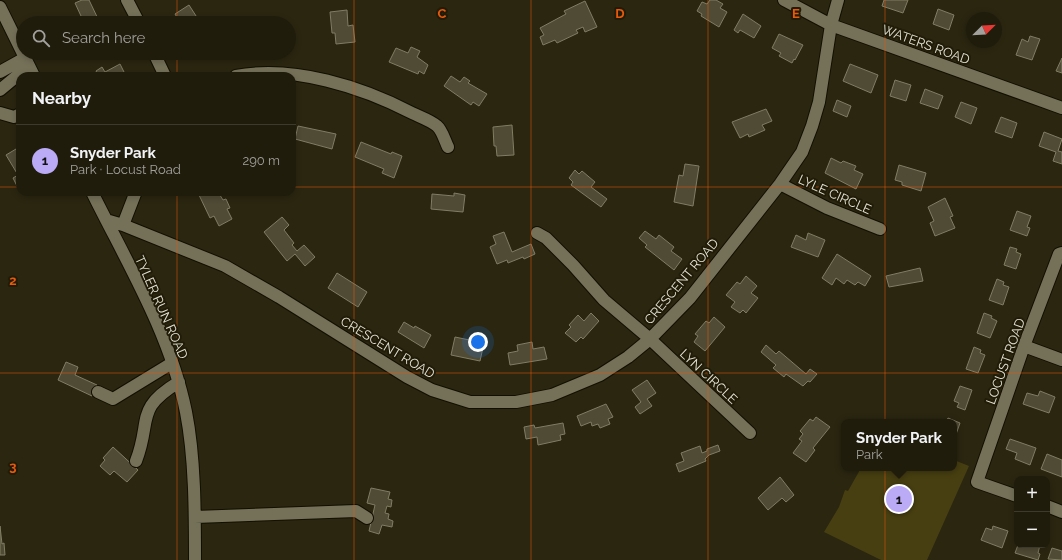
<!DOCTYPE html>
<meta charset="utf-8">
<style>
body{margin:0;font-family:Raleway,sans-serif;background:#282515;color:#f1f3f6}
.controls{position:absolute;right:12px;bottom:12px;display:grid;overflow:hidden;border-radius:8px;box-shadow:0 2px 6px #0003}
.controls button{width:36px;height:36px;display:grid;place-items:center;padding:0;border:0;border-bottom:1px solid #3d3a2d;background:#201c0c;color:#f1f3f6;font:20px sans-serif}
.compass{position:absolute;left:966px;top:12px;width:36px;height:36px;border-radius:50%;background:#201c0c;box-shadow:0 2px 6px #0003;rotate:66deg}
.you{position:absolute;left:478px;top:342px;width:14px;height:14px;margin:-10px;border:3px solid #fff;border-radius:50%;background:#1a73e8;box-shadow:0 0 0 6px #1a73e833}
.badge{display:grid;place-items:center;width:26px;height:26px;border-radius:50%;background:#bbaaf6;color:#111;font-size:13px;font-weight:700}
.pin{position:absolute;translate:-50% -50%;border:2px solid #fff;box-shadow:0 1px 4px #0006}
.popup{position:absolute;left:841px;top:419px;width:116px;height:52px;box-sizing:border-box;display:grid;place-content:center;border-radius:8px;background:#201c0c;filter:drop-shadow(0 1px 3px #0005);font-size:13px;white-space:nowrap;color:#a2a19d}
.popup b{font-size:15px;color:#f1f3f6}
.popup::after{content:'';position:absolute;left:50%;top:100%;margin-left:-8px;border:8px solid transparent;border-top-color:#201c0c}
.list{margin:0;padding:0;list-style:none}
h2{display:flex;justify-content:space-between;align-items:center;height:52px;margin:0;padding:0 16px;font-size:17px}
h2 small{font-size:13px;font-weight:400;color:#a2a19d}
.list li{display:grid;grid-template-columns:26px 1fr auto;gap:12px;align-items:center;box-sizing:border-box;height:72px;padding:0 16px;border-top:1px solid #3d3a2d}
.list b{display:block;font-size:15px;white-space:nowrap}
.list p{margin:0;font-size:13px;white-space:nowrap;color:#a2a19d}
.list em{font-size:13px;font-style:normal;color:#a2a19d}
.icon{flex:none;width:22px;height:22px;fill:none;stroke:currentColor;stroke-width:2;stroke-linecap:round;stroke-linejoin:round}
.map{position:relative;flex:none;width:1062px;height:560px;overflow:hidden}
.search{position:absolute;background:#201c0c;box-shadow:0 2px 6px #0003;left:16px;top:16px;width:280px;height:44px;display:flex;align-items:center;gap:10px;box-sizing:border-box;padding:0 14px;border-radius:22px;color:#a2a19d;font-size:15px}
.panel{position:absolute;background:#201c0c;box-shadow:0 2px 6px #0003;left:16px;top:72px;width:280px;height:124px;border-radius:12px}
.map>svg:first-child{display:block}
</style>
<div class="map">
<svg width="1062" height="560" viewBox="0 0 1062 560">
<rect width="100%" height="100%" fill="#2a2610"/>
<path fill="#473f11" d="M954,460L969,466L927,560H881L824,532L839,507L845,490L848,491L861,468H954Z"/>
<path fill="#504b35" stroke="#817c64" d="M82,0H89L100,23H73L81,16L75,3Z
M710,0H716L723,4L720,8L727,12L719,27L701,16L702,14L697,11L702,2L707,4Z
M884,0H908L903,13L882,6Z
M585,1L597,27L585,32L583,27L576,30L578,33L557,43L555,40L543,45L540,37L544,35L540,28L566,14L564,11Z
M189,5L198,19L200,18L203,23H180L175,14Z
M938,9L954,15L949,30L933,24Z
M347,10L348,26L353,25L355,42L336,44L335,33H332L330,12Z
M743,14L761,26L754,38L740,30L738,33L734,30Z
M779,34L803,45L795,60L794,59L792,63L779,56L781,53L772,48Z
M1030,36L1040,39L1032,60L1016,55L1022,39L1028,42Z
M411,47L420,51L417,57L428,65L424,74L419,71L418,74L389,62L396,48L408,53Z
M1062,58V73L1056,71Z
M120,64L126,76H96L98,75L96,71L102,67L105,72Z
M850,64L878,75L871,93L843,81Z
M451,76L460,82L464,77L470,81L468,83L487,94L479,106L473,102L471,105L444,86Z
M895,80L911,85L906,101L890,96Z
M925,89L943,96L938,109L920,103Z
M837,100L851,106L847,117L833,111Z
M961,102L977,108L971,124L955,117Z
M766,109L772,121L762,125L765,130L749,137L748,134L740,138L732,122Z
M1001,117L1017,123L1012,138L995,132Z
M512,125L514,155L497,156L496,146H494L493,127Z
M298,126L336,134L332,149L295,139Z
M1044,132L1062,139L1058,151L1062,152V164L1053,161L1056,152L1039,146Z
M361,142L391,154L392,152L402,156L394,178L382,173L384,169L355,157Z
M16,149L20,155V185L17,186L13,178L18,175L6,155Z
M831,158L841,163L843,161L856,166L854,170L863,174L856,189L825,173Z
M685,164L699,166L693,206L674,202L679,175L683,176Z
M899,165L926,173L921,191L902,185V182L895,180Z
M575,170L579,174L582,171L595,182L591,187L607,199L601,207L571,185L573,182L569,178Z
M205,192H218L223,200L226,199L230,208L227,209L232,219L219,226L214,216L210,218L199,195Z
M454,193L465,195L463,212L431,209L432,194L454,196Z
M945,198L953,216L950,217L955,228L935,236L930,223L934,221L928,207Z
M1017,211L1031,216L1027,227L1030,228L1027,236L1010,230Z
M282,217L289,225L284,230L294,243L292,245L297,251L304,245L315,257L305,266L295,254L287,261L264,232Z
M645,231L656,239L659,235L674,247L671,251L682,259L674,270L645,247L647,245L639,238Z
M504,232L512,252L531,244L535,254L524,259L523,257L508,263L507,260L497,264L490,247L496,244L493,236Z
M808,233L825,240L818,257L791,247L796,235L806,240Z
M1010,247L1017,249L1016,252L1021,254L1016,269L1004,265Z
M837,254L871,276L865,286L858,282L855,285L847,280L844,284L836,278L832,285L822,278Z
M920,268L923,281L889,287L886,276Z
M337,273L367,292L358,307L328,288Z
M746,276L757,286L751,293L758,298L746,313L743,310L740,313L731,307L735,302L726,295L737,282L740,284Z
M997,279L1004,282L1003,285L1009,287L1003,305L989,300Z
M591,313L599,321L583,339L581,337L576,342L565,333L571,327L569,325L578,315L584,321Z
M984,313L992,316L991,318L997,321L990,338L977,333Z
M714,317L725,327L705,351L694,342L698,336L695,334L706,321L709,323Z
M404,322L414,328L415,326L431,335L424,348L398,332Z
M455,337L484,343L480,361L451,355Z
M532,342L533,349L544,347L547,359L510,365L508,353L518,351L517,345Z
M766,345L776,354L779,351L806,374L810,369L817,374L810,382L808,381L803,386L786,374L784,377L773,368L776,365L761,352Z
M974,347L981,350L980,353L985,355L978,373L966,369Z
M66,362L78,367L75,375L97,385L92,396L58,380Z
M647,380L656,393L647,399L652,406L640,414L635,407L641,402L632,390Z
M960,386L972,390L965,410L957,407L959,403L954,401Z
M1040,391L1055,397L1049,413L1023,404L1027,393L1038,396Z
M606,404L613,417L608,419L610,424L600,428L598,424L592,426L591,422L581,426L577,416Z
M816,417L830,427L813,448L815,450L806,462L793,453L802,441L799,439L803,434L800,431L810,419L813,421Z
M948,418L960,423L954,440V422H946Z
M563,423L565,434L560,435L561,440L538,445L537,437L526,439L524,427L534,425L535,428Z
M1010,439L1036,448L1030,465L1015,459L1017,453L1006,449Z
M718,445L720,451L709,455L705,459L706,461L679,472L676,464L684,461L681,453L700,446L702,453L707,451V449Z
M113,447L138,470L127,482L114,471L110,475L100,466L105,460L103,458Z
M1047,454L1062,460V477L1041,469Z
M780,477L794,495L786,502L782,498L768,510L758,498Z
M371,488L390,492L388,499L392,500L391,507L387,506L385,513L389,514L388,519L393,521L392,527L382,525L379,534L369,531L375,505L367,503Z
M0,526L2,544L4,543L5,555H0Z
M993,526L1008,531L1002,548L981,540L986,528L992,530Z
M1018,545L1026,547L1027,545H1040L1038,553L1040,554L1038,560L1015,553Z
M1052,548L1062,551V560L1048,559Z"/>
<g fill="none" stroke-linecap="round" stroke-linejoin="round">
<defs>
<path id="minor" d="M127,0L139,23
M784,0L831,25L1062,108
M0,7L34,76
M154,53L165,76
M0,72L25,58
M236,76C294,65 362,87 412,113C420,117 430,120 437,126C442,130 445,141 448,147
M0,90L29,66
M0,113L14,117L20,114
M780,184L827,208L880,229
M92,192C127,263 170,333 186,412C195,458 195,513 195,560
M106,220L123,225L225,266L279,297L407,377L432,390L470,402H516L552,395L600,375L628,357L650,339L690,298L780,184L802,152L812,126L819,102L831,25L838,0
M123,225L135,194
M537,233L546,238L573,265L604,300L650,339L750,433
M1024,346L1062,360
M98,392L113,399L172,363
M136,461C152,420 134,409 179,382
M1017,496L977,482L1024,346L1059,254L1062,253
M1047,506L1062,512
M195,517L356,511L367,518"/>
</defs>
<use href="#minor" stroke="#130f00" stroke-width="14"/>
<use href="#minor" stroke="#757159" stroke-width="12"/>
</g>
<path fill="none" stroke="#e8590c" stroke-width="1" stroke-opacity="0.55" d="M177,0V23M354,0V560M531,0V560M708,0V560M885,0V560M177,53V76M0,187H20M292,187H1062M177,192V560M0,373H1062"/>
<g text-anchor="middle" stroke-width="4" stroke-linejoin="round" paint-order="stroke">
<g font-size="13" fill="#e6e3d6" stroke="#211c07">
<text transform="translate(926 44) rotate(20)" y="5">WATERS ROAD</text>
<text transform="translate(835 194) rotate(24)" y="5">LYLE CIRCLE</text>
<text transform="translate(681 281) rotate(-50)" y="5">CRESCENT ROAD</text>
<text transform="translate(162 307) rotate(66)" y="5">TYLER RUN ROAD</text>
<text transform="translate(388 347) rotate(31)" y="5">CRESCENT ROAD</text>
<text transform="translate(1005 361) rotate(-70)" y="5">LOCUST ROAD</text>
<text transform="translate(709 376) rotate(43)" y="5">LYN CIRCLE</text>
</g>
</g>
<g font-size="13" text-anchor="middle" font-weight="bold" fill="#e8590c" stroke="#211c07" stroke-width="4" stroke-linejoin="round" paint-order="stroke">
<text x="442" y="18">C</text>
<text x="620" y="18">D</text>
<text x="796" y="18">E</text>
<text x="13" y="285">2</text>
<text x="13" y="471">3</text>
</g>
</svg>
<div class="controls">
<button>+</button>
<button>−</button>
</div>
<svg class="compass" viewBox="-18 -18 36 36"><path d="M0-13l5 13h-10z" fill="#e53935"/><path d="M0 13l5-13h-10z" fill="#a2a19d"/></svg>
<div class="you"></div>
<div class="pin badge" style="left:899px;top:499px">1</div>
<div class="popup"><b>Snyder Park</b>Park</div>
<div class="search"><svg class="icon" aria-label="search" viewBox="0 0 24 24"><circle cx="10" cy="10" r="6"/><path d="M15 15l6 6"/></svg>Search here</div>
<section class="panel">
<h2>Nearby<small></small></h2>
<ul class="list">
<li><span class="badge">1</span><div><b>Snyder Park</b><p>Park · Locust Road</p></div><em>290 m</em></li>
</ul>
</section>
</div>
